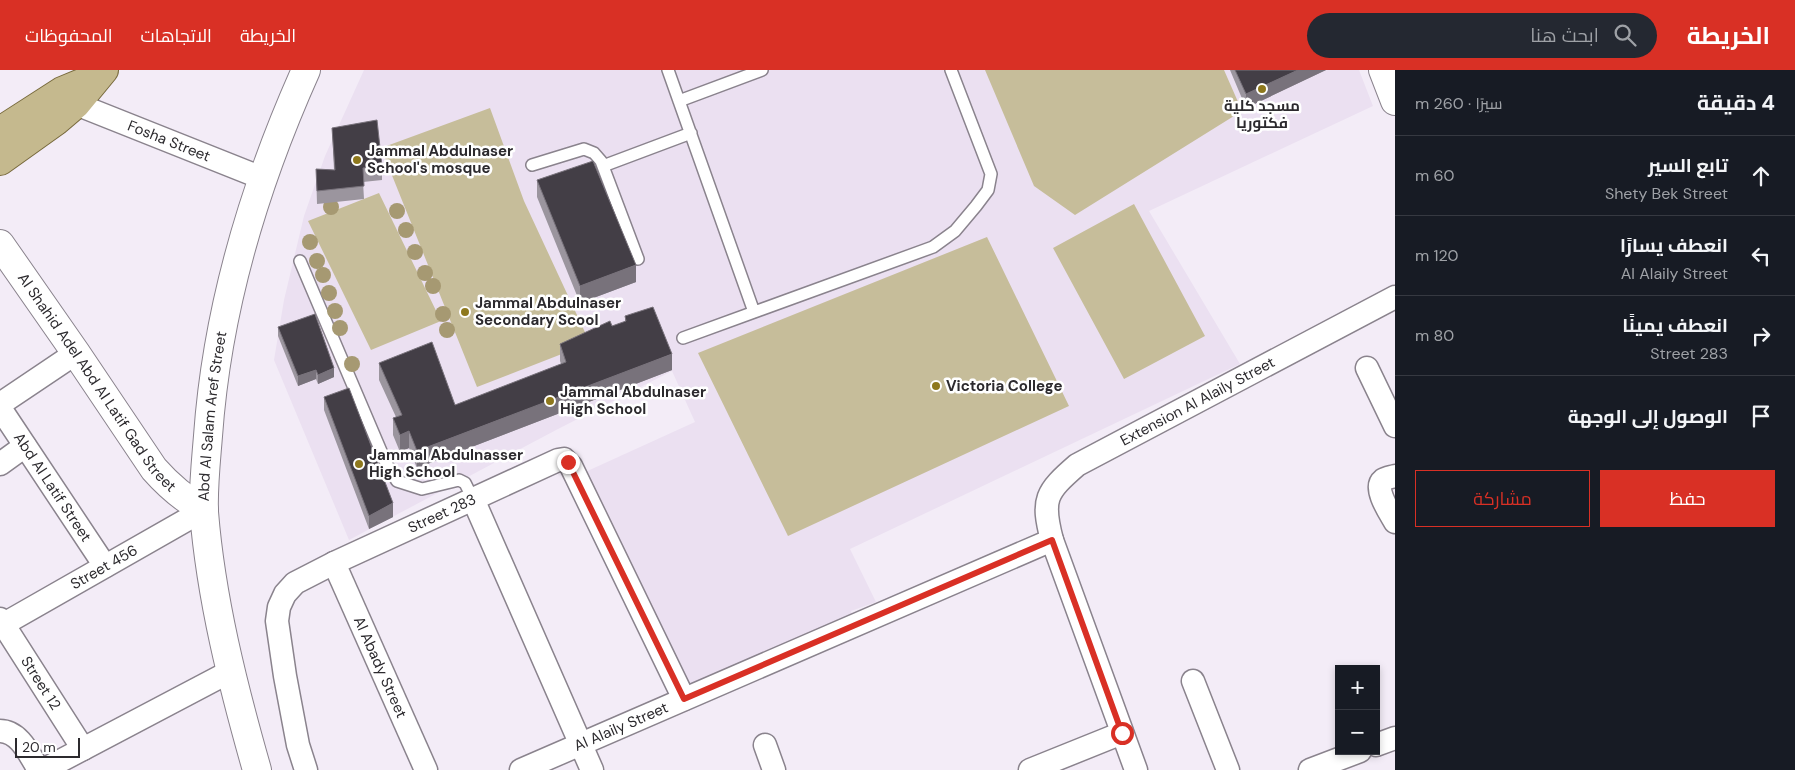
<!DOCTYPE html>
<html lang="ar">
<meta charset="utf-8">
<style>
body{margin:0;font-family:"DM Sans",Cairo,sans-serif;background:#242831;color:#f1f3f6;direction:rtl}
.controls{position:absolute;right:15px;bottom:15px;display:grid;overflow:hidden;border-radius:0px;box-shadow:0 2px 8px #0003}
.controls button{width:45px;height:45px;display:grid;place-items:center;padding:0;border:0;border-bottom:1px solid #363941;background:#171b24;color:#f1f3f6;font:25px sans-serif}
.scale{position:absolute;left:15px;bottom:12px;width:65px;box-sizing:border-box;padding-left:5px;border:2px solid #2c2a2e;border-top:0;font-size:14px;line-height:18px;white-space:nowrap;color:#2c2a2e;-webkit-text-stroke:4px #fff;paint-order:stroke}
.stop{position:absolute;width:15px;height:15px;margin:-11px;border:4px solid #d93025;border-radius:50%;background:#fff}
.stop.end{background:#d93025;border-color:#fff;box-shadow:0 1px 5px #0008}
.list{margin:0;padding:0;list-style:none}
h2{display:flex;justify-content:space-between;align-items:center;height:65px;margin:0;padding:0 20px;font-size:21px}
h2 small{font-size:16px;font-weight:400;color:#9ea1a6}
.list li{display:grid;grid-template-columns:32px 1fr auto;gap:15px;align-items:center;box-sizing:border-box;height:80px;padding:0 20px;border-top:1px solid #363941}
.list b{display:block;font-size:19px;white-space:nowrap}
.list p{margin:0;font-size:16px;white-space:nowrap;color:#9ea1a6}
.list em{font-size:16px;font-style:normal;color:#9ea1a6}
.actions{display:flex;gap:10px;padding:15px 20px}
.actions a{flex:1;padding:11px 0;border:1px solid #d93025;border-radius:0px;text-align:center;font-size:18px;color:#d93025}
.actions .main{background:#d93025;color:#fff}
.icon{flex:none;width:28px;height:28px;fill:none;stroke:currentColor;stroke-width:2;stroke-linecap:round;stroke-linejoin:round}
.map{position:relative;flex:none;width:1395px;height:700px;overflow:hidden;direction:ltr}
header{display:flex;align-items:center;gap:30px;box-sizing:border-box;height:70px;padding:0 25px;background:#d93025;color:#fff}
header strong{font-size:24px}
nav{display:flex;gap:28px;margin-inline-start:auto;font-size:18px}
.search{width:350px;height:45px;background:#242831;display:flex;align-items:center;gap:12px;box-sizing:border-box;padding:0 18px;border-radius:28px;color:#9ea1a6;font-size:19px}
main{display:flex}
aside{flex:1;background:#171b24}
.map>svg:first-child{display:block}
</style>
<header>
<strong>الخريطة</strong>
<div class="search"><svg class="icon" aria-label="search" viewBox="0 0 24 24"><circle cx="10" cy="10" r="6"/><path d="M15 15l6 6"/></svg>ابحث هنا</div>
<nav><a>الخريطة</a><a>الاتجاهات</a><a>المحفوظات</a></nav>
</header>
<main>
<aside>
<h2>4 دقيقة<small>سيرًا · 260 m</small></h2>
<ul class="list">
<li><svg class="icon" aria-label="ahead" viewBox="0 0 24 24"><path d="M12 20V5M6 11l6-6 6 6"/></svg><div><b>تابع السير</b><p>Shety Bek Street</p></div><em>60 m</em></li>
<li><svg class="icon" aria-label="left" viewBox="0 0 24 24"><path d="M17 20v-9H6M10 6l-5 5 5 5"/></svg><div><b>انعطف يسارًا</b><p>Al Alaily Street</p></div><em>120 m</em></li>
<li><svg class="icon" aria-label="right" viewBox="0 0 24 24"><path d="M7 20v-9h11M14 6l5 5-5 5"/></svg><div><b>انعطف يمينًا</b><p>Street 283</p></div><em>80 m</em></li>
<li><svg class="icon" aria-label="arrive" viewBox="0 0 24 24"><path d="M6 21V4h12l-3 4 3 4H6"/></svg><div><b>الوصول إلى الوجهة</b></div></li>
</ul>
<div class="actions"><a class="main">حفظ</a><a>مشاركة</a></div>
</aside>
<div class="map">
<svg width="1395" height="700" viewBox="0 0 1395 700">
<rect width="100%" height="100%" fill="#f3ecf7"/>
<path fill="#ebe0f1" d="M364,0H1359L1373,36L1149,141L1240,294L850,479L876,532L851,541L853,548L688,622L583,403L695,352L672,301L558,359L349,470L274,290L284,230L304,146L325,86Z"/>
<path fill="#c6bd9a" d="M985,0H1224L1242,41L1075,145L1034,116Z
M490,38L524,131L590,273L477,317L381,78Z
M379,123L441,251L371,280L308,151Z
M1134,134L1205,266L1124,309L1053,178Z
M987,167L1069,336L788,466L698,283Z"/>
<g fill="none" stroke-linecap="round" stroke-linejoin="round">
<defs>
<path id="service" d="M668,0L754,242
M679,31L762,0
M532,95L584,79L594,83L601,91L638,189
M603,96L691,63
M300,191L386,393L397,411L422,419L459,410L465,413L473,429
M683,268L933,177L955,161L976,136L988,120L991,104L951,0"/>
<g id="minor">
<path id="s1" d="M76,34L262,108"/>
<path d="M1367,298L1395,356"/>
<path d="M0,334L76,283"/>
<path id="s2" d="M0,338L105,496"/>
<path d="M0,394L25,376"/>
<path d="M1395,406C1392,407 1386,408 1383,410C1373,418 1390,443 1395,452"/>
<path d="M473,429L592,700"/>
<path id="s3" d="M334,493L426,700"/>
<path id="s4" d="M0,549L83,679"/>
<path id="s5" d="M4,554L204,440"/>
<path d="M1193,611L1228,700"/>
<path d="M0,661C20,661 30,686 39,700"/>
<path d="M765,675L774,700"/>
<path d="M1376,675L1395,668"/>
<path d="M43,700L231,601"/>
<path id="s6" d="M306,700L298,675L285,606L277,551L279,537L285,524L295,513L334,493L558,390L564,389L571,396L684,629"/>
<path id="s7" d="M521,700L1052,470"/>
<path d="M1030,700L1122,663"/>
<path id="s8" d="M1136,700L1052,470C1041,429 1046,422 1077,395L1395,227"/>
<path d="M1310,700L1360,681"/>
</g>
<g id="tertiary">
<path d="M1383,0L1395,31"/>
<path id="s9" d="M0,174L76,283L154,399C169,416 184,429 204,440"/>
<path id="s10" d="M257,700C233,616 211,529 204,442C203,417 206,391 208,366C217,239 254,116 306,0"/>
</g>
<path id="primary" d="M0,61L62,21L96,7
M0,91L56,51L76,34L104,0"/>
</defs>
<use href="#service" stroke="#8a838d" stroke-width="14"/>
<use href="#minor" stroke="#8a838d" stroke-width="25"/>
<use href="#tertiary" stroke="#8a838d" stroke-width="30"/>
<use href="#primary" stroke="#77693c" stroke-width="30"/>
<use href="#service" stroke="#fff" stroke-width="11"/>
<use href="#minor" stroke="#fff" stroke-width="22"/>
<use href="#tertiary" stroke="#fff" stroke-width="28"/>
<use href="#primary" stroke="#c5b98e" stroke-width="28"/>
</g>
<g fill="#a69972">
<circle cx="331" cy="137" r="8"/>
<circle cx="397" cy="141" r="8"/>
<circle cx="406" cy="160" r="8"/>
<circle cx="310" cy="172" r="8"/>
<circle cx="415" cy="182" r="8"/>
<circle cx="317" cy="191" r="8"/>
<circle cx="425" cy="203" r="8"/>
<circle cx="323" cy="205" r="8"/>
<circle cx="433" cy="216" r="8"/>
<circle cx="329" cy="223" r="8"/>
<circle cx="335" cy="241" r="8"/>
<circle cx="443" cy="244" r="8"/>
<circle cx="340" cy="258" r="8"/>
<circle cx="447" cy="260" r="8"/>
<circle cx="352" cy="294" r="8"/>
</g>
<path fill="#9b959e" d="M1230,0H1326L1246,38Z
M332,58L382,96V110L363,112L364,129L317,134L316,99L334,100Z
M537,110L636,212L580,233L537,127Z
M625,246L672,300L417,398L409,378L400,382L393,365V348L396,347L379,310V293L455,335L561,294L560,291V274L625,252Z
M278,257L334,307L318,314L316,309L298,316L278,266Z
M324,327L393,447L369,459L324,340Z"/>
<path fill="#78727b" d="M1298,0H1326L1246,38V24Z
M636,195V212L580,233V216Z
M672,284V300L417,398V381Z
M334,298V307L318,314V305Z
M316,300V309L298,316V306Z
M409,361V378L400,382V365Z
M393,433V447L369,459V446Z"/>
<path fill="#433e46" stroke="#78727b" d="M1235,0H1298L1246,24Z
M377,50L382,96L363,98L364,116L317,121L316,99L335,100L332,58Z
M593,91L636,195L580,216L537,110Z
M653,237L672,284L417,381L409,361L400,365L393,348L402,345L379,293L432,272L455,335L566,292L560,274L610,251L612,256L626,251L625,246Z
M315,244L334,298L318,305L316,300L298,306L278,257Z
M349,318L393,433L369,446L324,327Z"/>
<g fill="none" stroke-linecap="round" stroke-linejoin="round">
<path stroke="#d93025" stroke-width="6" d="M568,392L684,629L1052,470L1122,663"/>
</g>
<g fill="#8e781d" stroke="#fff" stroke-width="2">
<circle cx="1262" cy="19" r="5"/>
<circle cx="357" cy="90" r="5"/>
<circle cx="465" cy="242" r="5"/>
<circle cx="936" cy="316" r="5"/>
<circle cx="550" cy="331" r="5"/>
<circle cx="359" cy="394" r="5"/>
</g>
<g text-anchor="middle" stroke-width="5" stroke-linejoin="round" paint-order="stroke">
<g font-size="15" font-weight="bold" fill="#2c2a2e" stroke="#fff" text-anchor="start">
<text x="1262" y="41" text-anchor="middle">مسجد كلية<tspan x="1262" dy="17">فكتوريا</tspan></text>
<text x="367" y="86">Jammal Abdulnaser<tspan x="367" dy="17">School's mosque</tspan></text>
<text x="475" y="238">Jammal Abdulnaser<tspan x="475" dy="17">Secondary Scool</tspan></text>
<text x="946" y="321">Victoria College</text>
<text x="560" y="327">Jammal Abdulnaser<tspan x="560" dy="17">High School</tspan></text>
<text x="369" y="390">Jammal Abdulnasser<tspan x="369" dy="17">High School</tspan></text>
</g>
<g font-size="15" fill="#2c2a2e" stroke="#fff">
<text dy="5" stroke="none"><textPath href="#s1" startOffset="100">Fosha Street</textPath></text>
<text dy="5" stroke="none"><textPath href="#s9" startOffset="169">Al Shahid Adel Abd Al Latif Gad Street</textPath></text>
<text dy="5" stroke="none"><textPath href="#s8" startOffset="468">Extension Al Alaily Street</textPath></text>
<text dy="5" stroke="none"><textPath href="#s10" startOffset="360">Abd Al Salam Aref Street</textPath></text>
<text dy="5" stroke="none"><textPath href="#s2" startOffset="95">Abd Al Latif Street</textPath></text>
<text dy="5" stroke="none"><textPath href="#s6" startOffset="358">Street 283</textPath></text>
<text dy="5" stroke="none"><textPath href="#s5" startOffset="115">Street 456</textPath></text>
<text dy="5" stroke="none"><textPath href="#s3" startOffset="114">Al Abady Street</textPath></text>
<text dy="5" stroke="none"><textPath href="#s4" startOffset="76">Street 12</textPath></text>
<text dy="5" stroke="none"><textPath href="#s7" startOffset="109">Al Alaily Street</textPath></text>
</g>
</g>
</svg>
<div class="controls">
<button>+</button>
<button>−</button>
</div>
<div class="scale">20 m</div>
<div class="stop" style="left:1122px;top:663px"></div>
<div class="stop end" style="left:568px;top:392px"></div>
</div>
</main>
